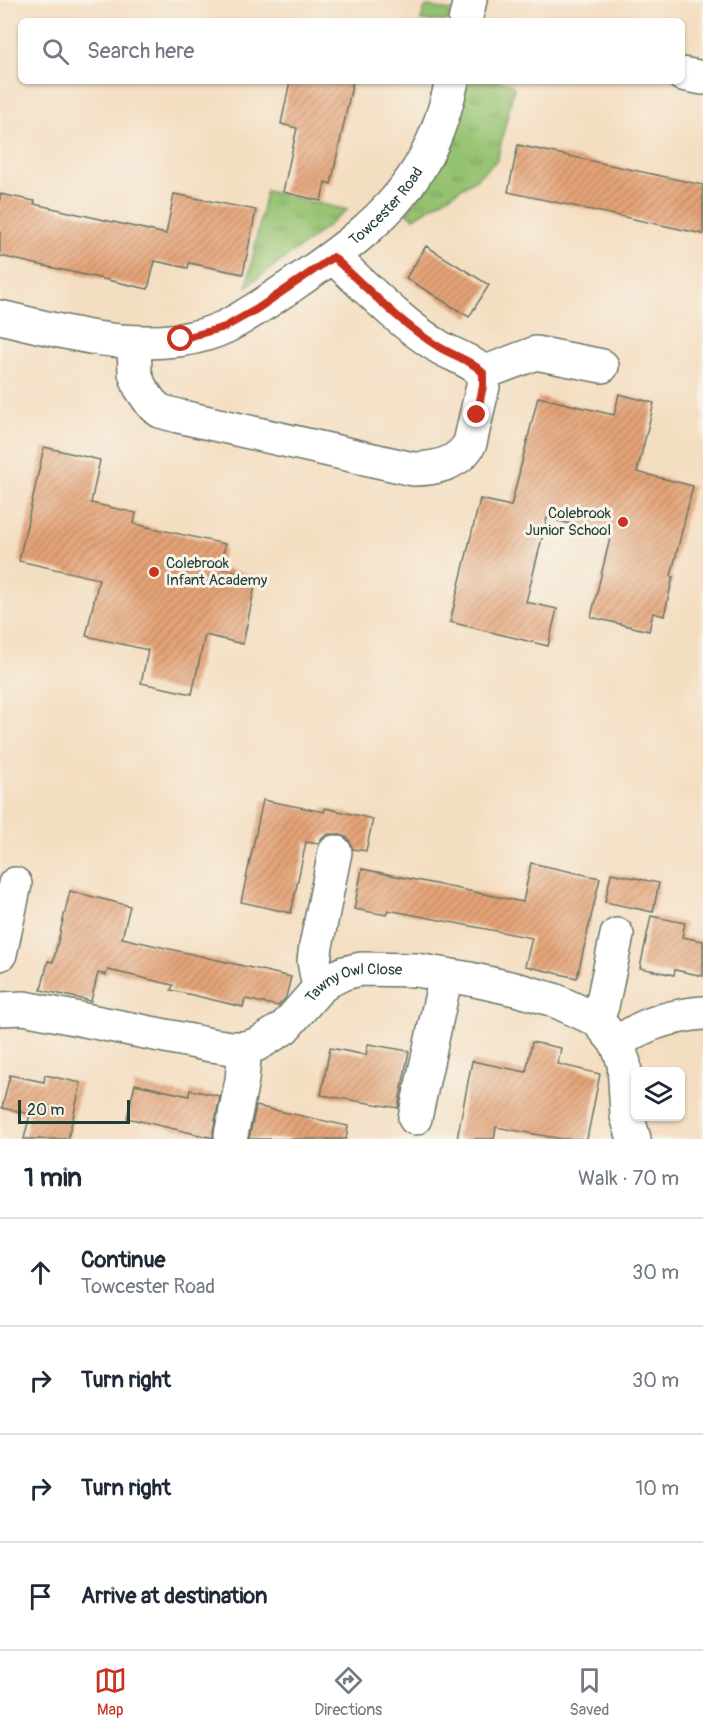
<!DOCTYPE html>
<meta charset="utf-8">
<style>
body{margin:0;font-family:Pangolin,sans-serif;background:#f6f6f7;color:#1f2937}
.controls{position:absolute;right:18px;bottom:18px;display:grid;overflow:hidden;border-radius:9px;box-shadow:0 2px 4px #0004}
.controls button{width:54px;height:54px;display:grid;place-items:center;padding:0;border:0;border-bottom:2px solid #e0e1e3;background:#fff;color:#1f2937;font:30px sans-serif}
.scale{position:absolute;left:18px;bottom:15px;width:112px;box-sizing:border-box;padding-left:6px;border:3px solid #1f3d34;border-top:0;font-size:16px;line-height:21px;white-space:nowrap;color:#1f3d34;-webkit-text-stroke:4px #f7f3e8;paint-order:stroke}
.stop{position:absolute;width:18px;height:18px;margin:-14px;border:4px solid #c8321e;border-radius:50%;background:#fff}
.stop.end{background:#c8321e;border-color:#fff;box-shadow:0 2px 6px #0008}
.list{margin:0;padding:0;list-style:none}
h2{display:flex;justify-content:space-between;align-items:center;height:78px;margin:0;padding:0 24px;font-size:26px}
h2 small{font-size:20px;font-weight:400;color:#747a83}
.list li{display:grid;grid-template-columns:39px 1fr auto;gap:18px;align-items:center;box-sizing:border-box;height:108px;padding:0 24px;border-top:2px solid #e0e1e3}
.list b{display:block;font-size:22px;white-space:nowrap}
.list p{margin:0;font-size:20px;white-space:nowrap;color:#747a83}
.list em{font-size:20px;font-style:normal;color:#747a83}
.icon{flex:none;width:33px;height:33px;fill:none;stroke:currentColor;stroke-width:2;stroke-linecap:round;stroke-linejoin:round}
.map{position:relative;flex:none;width:703px;height:1139px;overflow:hidden}
.search{position:absolute;background:#fff;box-shadow:0 2px 4px #0004;left:18px;right:18px;top:18px;height:66px;display:flex;align-items:center;gap:15px;box-sizing:border-box;padding:0 21px;border-radius:9px;color:#747a83;font-size:22px}
.sheet{height:510px;background:#fff}
nav{display:flex;justify-content:space-around;align-items:center;box-sizing:border-box;height:84px;border-top:2px solid #e0e1e3;background:#fff;font-size:16px;color:#747a83}
nav a{display:grid;justify-items:center;gap:3px}
nav .on{color:#c8321e}
.map>svg:first-child{display:block}
</style>
<div class="map">
<svg width="703" height="1139" viewBox="0 0 703 1139">
<defs>
<pattern id="grass-tufts" width="24" height="20" patternUnits="userSpaceOnUse" patternTransform="scale(1.5)"><rect width="24" height="20" fill="#95c270"/><path d="M3 7l-1-3M5 7V3M7 7l1-3M15 17l-1-3M17 17v-4M19 17l1-3" fill="none" stroke="#799f5d"/></pattern>
<pattern id="building-hatch" width="6" height="6" patternUnits="userSpaceOnUse" patternTransform="scale(1.5)"><rect width="6" height="6" fill="#e5a377"/><path d="M-1 1l2-2M0 6l6-6M5 7l2-2" fill="none" stroke="#b98662"/></pattern>
</defs>
<rect width="100%" height="100%" fill="#f7f3e8"/>
<filter id="ink" filterUnits="userSpaceOnUse"><feTurbulence type="fractalNoise" baseFrequency=".0167" numOctaves="2"/><feDisplacementMap in="SourceGraphic" scale="12" xChannelSelector="R" yChannelSelector="G"/><feConvolveMatrix kernelMatrix="1 2 1 2 8 2 1 2 1" color-interpolation-filters="sRGB"/></filter>
<filter id="wash" filterUnits="userSpaceOnUse"><feTurbulence type="fractalNoise" baseFrequency=".008" numOctaves="4" result="noise"/><feDisplacementMap in="SourceGraphic" scale="24" xChannelSelector="R" yChannelSelector="G"/><feGaussianBlur stdDeviation="1.35" result="paint"/><feColorMatrix in="noise" values="0 0 0 0 0 0 0 0 0 0 0 0 0 0 0 0 0 1.4 0 .05"/><feComposite in="paint" operator="in"/></filter>
<g filter="url(#wash)">
<rect width="100%" height="100%" fill="#f4dec1"/>
<path fill="url(#grass-tufts)" stroke="#5a8052" stroke-width="1.5" d="M428,6L450,11L448,21H421L424,9Z
M469,81C483,81 503,78 514,87L497,160L476,179L414,218L406,213L421,194Z
M266,191L347,210L309,241L247,286Z"/>
<g id="blocks">
<path fill="url(#building-hatch)" d="M290,81H353L331,184L325,182L321,201L283,192L297,128L281,124Z
M518,145L703,185V234L508,192Z
M0,194L35,201L34,204L166,234L174,194L256,210L243,274L189,263L188,268L155,261L148,289L0,256Z
M426,246L489,285L469,317L406,278Z
M619,394L654,403L637,472L693,486L671,576L673,577L664,616L653,613L649,631L591,617L611,534L547,518L526,602L557,609L548,646L450,622L480,499L511,506L538,397L614,415Z
M44,447L100,460L91,503L136,513L134,524L225,544L220,568L257,576L243,644L205,635L192,694L141,683L148,650L86,636L99,579L19,561Z
M263,800L324,812L325,808L373,819L366,851L353,849L348,838L338,834H328L321,839L319,844L306,842L291,913L241,902Z
M531,863L600,878L577,978L525,966L532,938L388,910L386,915L354,909L362,869L523,902Z
M611,873L659,883L653,912L605,902Z
M70,891L130,906L122,938L291,977L286,997L278,1006L245,999L243,1007L171,990L173,985L108,970L106,975L98,973L91,1001L41,990L48,961L53,962Z
M651,916L685,923L682,937L703,941V976L675,970L674,975L640,968Z
M532,1042L561,1048L558,1064L600,1074L587,1139H562L496,1127L494,1139H457L472,1061L526,1072Z
M368,1044L409,1051L398,1108L321,1095L330,1048L366,1055Z
M10,1075L44,1082L45,1075L81,1083L68,1139H24L30,1114L2,1108Z
M135,1084L189,1096L190,1090L220,1096L213,1131V1138L127,1118Z
M256,1106L348,1126L346,1139H249Z"/>
</g>
</g>
<g filter="url(#ink)">
<use href="#blocks" fill-opacity="0" stroke="#6a7565" stroke-width="1.5"/>
<g fill="none" stroke-linecap="round" stroke-linejoin="round">
<defs>
<g id="minor">
<path d="M465,21L470,0"/>
<path d="M682,74L703,78"/>
<path id="s1" d="M0,317C60,331 116,348 179,340C194,338 213,333 227,326C248,315 268,301 288,288C336,255 387,220 418,170C435,143 445,112 452,81"/>
<path d="M134,343L135,373L140,387L151,403L160,411L178,416L413,469C434,469 459,464 470,443L483,386V373C471,360 454,356 439,347C400,323 367,288 333,257"/>
<path d="M483,373L536,353L602,366"/>
<path d="M0,954L15,884"/>
<path d="M319,988L314,961L316,946L335,852"/>
<path id="s2" d="M0,1009L24,1008L211,1045L232,1048H245L258,1044L284,1028L319,988L330,980L344,973L361,969L416,970L470,979L519,990L554,1000L597,1020L617,1044L624,1063L627,1116L634,1139"/>
<path d="M597,1020L602,1006L617,935"/>
<path d="M617,1044C622,1041 627,1036 633,1033C653,1021 681,1015 703,1013"/>
<path d="M415,1118L446,975"/>
<path d="M231,1135L242,1080L245,1048"/>
</g>
</defs>
<use href="#minor" stroke="#6a7565" stroke-width="36"/>
<use href="#minor" stroke="#fff" stroke-width="33"/>
</g>
</g>
<g fill="none" stroke-linecap="round" stroke-linejoin="round" filter="url(#ink)">
<path stroke="#c8321e" stroke-width="8" d="M181,339L225,327L257,309L333,257C367,288 400,323 439,347C454,356 471,360 483,373V386L477,415"/>
</g>
<g fill="#c8321e" stroke="#f7f3e8" stroke-width="2">
<circle cx="623" cy="522" r="6"/>
<circle cx="154" cy="572" r="6"/>
</g>
<g text-anchor="middle" stroke-width="6" stroke-linejoin="round" paint-order="stroke">
<g font-size="15" fill="#1f3d34" stroke="#f7f3e8">
<text dy="5" stroke="none"><textPath href="#s1" startOffset="432">Towcester Road</textPath></text>
<text dy="5" stroke="none"><textPath href="#s2" startOffset="382">Tawny Owl Close</textPath></text>
</g>
<g font-size="15" fill="#1f3d34" stroke="#f7f3e8" text-anchor="end">
<text x="611" y="518">Colebrook<tspan x="611" dy="17">Junior School</tspan></text>
<text x="166" y="568" text-anchor="start">Colebrook<tspan x="166" dy="17">Infant Academy</tspan></text>
</g>
</g>
</svg>
<div class="controls">
<button><svg class="icon" aria-label="layers" viewBox="0 0 24 24"><path d="M12 4l9 5-9 5-9-5zM3 14l9 5 9-5"/></svg></button>
</div>
<div class="scale">20 m</div>
<div class="stop" style="left:181px;top:339px"></div>
<div class="stop end" style="left:477px;top:415px"></div>
<div class="search"><svg class="icon" aria-label="search" viewBox="0 0 24 24"><circle cx="10" cy="10" r="6"/><path d="M15 15l6 6"/></svg>Search here</div>
</div>
<section class="sheet">
<h2>1 min<small>Walk · 70 m</small></h2>
<ul class="list">
<li><svg class="icon" aria-label="ahead" viewBox="0 0 24 24"><path d="M12 20V5M6 11l6-6 6 6"/></svg><div><b>Continue</b><p>Towcester Road</p></div><em>30 m</em></li>
<li><svg class="icon" aria-label="right" viewBox="0 0 24 24"><path d="M7 20v-9h11M14 6l5 5-5 5"/></svg><div><b>Turn right</b></div><em>30 m</em></li>
<li><svg class="icon" aria-label="right" viewBox="0 0 24 24"><path d="M7 20v-9h11M14 6l5 5-5 5"/></svg><div><b>Turn right</b></div><em>10 m</em></li>
<li><svg class="icon" aria-label="arrive" viewBox="0 0 24 24"><path d="M6 21V4h12l-3 4 3 4H6"/></svg><div><b>Arrive at destination</b></div></li>
</ul>
</section>
<nav>
<a class="on"><svg class="icon" aria-label="map" viewBox="0 0 24 24"><path d="M3 6l6-2 6 2 6-2v14l-6 2-6-2-6 2zM9 4v14M15 6v14"/></svg>Map</a>
<a><svg class="icon" aria-label="directions" viewBox="0 0 24 24"><path d="M12 3l9 9-9 9-9-9zM9 14v-3h6M13 9l2 2-2 2"/></svg>Directions</a>
<a><svg class="icon" aria-label="saved" viewBox="0 0 24 24"><path d="M7 4h10v16l-5-4-5 4z"/></svg>Saved</a>
</nav>
